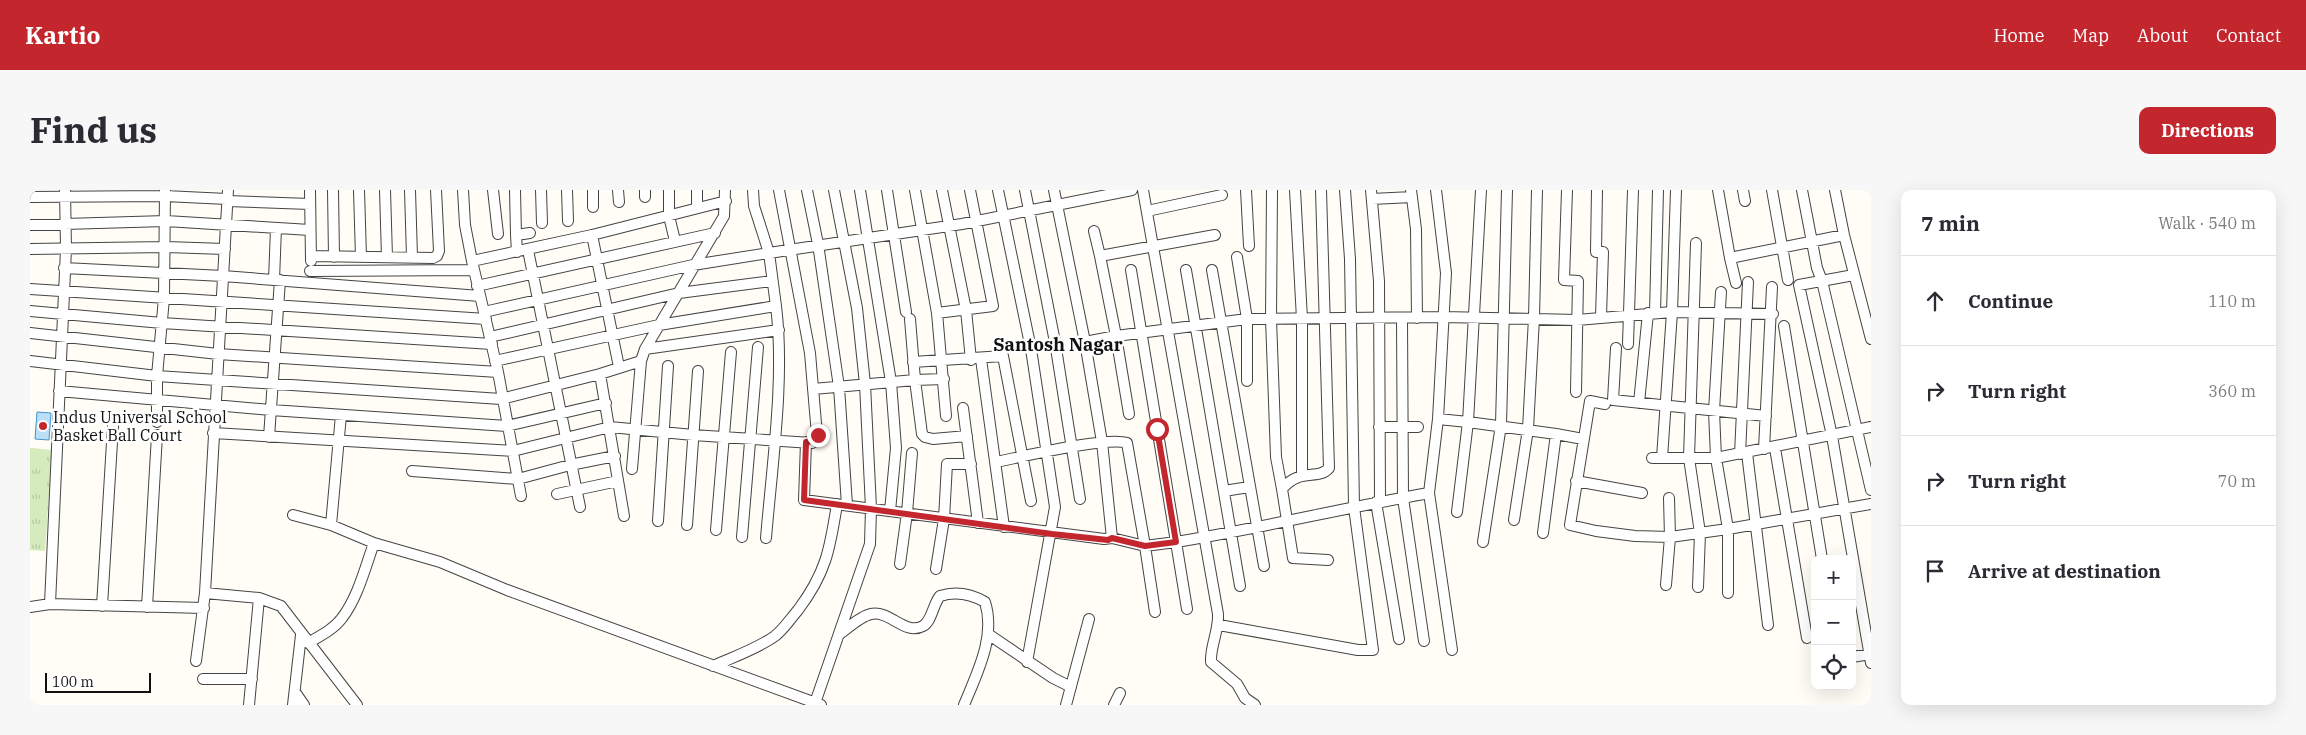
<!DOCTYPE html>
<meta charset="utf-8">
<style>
body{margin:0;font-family:"IBM Plex Serif",serif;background:#f7f7f7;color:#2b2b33}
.controls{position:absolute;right:15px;bottom:15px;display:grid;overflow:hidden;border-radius:10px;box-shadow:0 5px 20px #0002}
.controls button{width:45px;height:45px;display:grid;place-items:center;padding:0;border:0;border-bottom:1px solid #e1e1e2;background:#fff;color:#2b2b33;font:25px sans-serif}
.scale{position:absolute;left:15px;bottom:12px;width:106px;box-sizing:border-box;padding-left:5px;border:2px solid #111;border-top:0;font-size:14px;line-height:18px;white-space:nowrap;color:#111;-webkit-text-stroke:4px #fff;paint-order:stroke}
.stop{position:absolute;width:15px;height:15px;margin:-11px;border:4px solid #c4262e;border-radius:50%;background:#fff}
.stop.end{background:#c4262e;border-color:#fff;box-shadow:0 1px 5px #0008}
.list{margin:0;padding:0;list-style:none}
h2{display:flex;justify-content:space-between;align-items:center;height:65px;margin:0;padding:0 20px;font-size:21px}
h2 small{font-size:16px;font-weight:400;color:#7c7c81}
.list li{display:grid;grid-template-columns:32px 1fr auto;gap:15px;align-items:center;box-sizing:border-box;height:90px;padding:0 20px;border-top:1px solid #e1e1e2}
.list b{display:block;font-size:19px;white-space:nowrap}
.list em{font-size:16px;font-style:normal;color:#7c7c81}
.icon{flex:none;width:28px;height:28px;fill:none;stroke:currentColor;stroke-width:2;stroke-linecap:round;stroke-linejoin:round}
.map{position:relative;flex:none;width:1841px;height:515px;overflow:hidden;border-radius:10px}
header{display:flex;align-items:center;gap:30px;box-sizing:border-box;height:70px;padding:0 25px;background:#c4262e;color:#fff}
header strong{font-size:24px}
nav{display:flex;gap:28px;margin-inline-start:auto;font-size:18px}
.intro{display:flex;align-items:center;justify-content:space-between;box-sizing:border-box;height:120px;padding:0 30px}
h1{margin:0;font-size:35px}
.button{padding:12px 22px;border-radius:10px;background:#c4262e;color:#fff;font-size:18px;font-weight:700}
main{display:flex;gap:30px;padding:0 30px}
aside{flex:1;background:#fff;border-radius:10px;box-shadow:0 5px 20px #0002}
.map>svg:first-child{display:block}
</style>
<header>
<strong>Kartio</strong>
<nav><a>Home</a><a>Map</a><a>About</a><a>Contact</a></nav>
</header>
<div class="intro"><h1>Find us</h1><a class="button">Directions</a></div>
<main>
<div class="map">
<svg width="1841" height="515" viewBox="0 0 1841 515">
<defs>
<pattern id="grass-tufts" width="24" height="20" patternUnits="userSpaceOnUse" patternTransform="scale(1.25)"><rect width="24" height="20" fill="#d5ebbd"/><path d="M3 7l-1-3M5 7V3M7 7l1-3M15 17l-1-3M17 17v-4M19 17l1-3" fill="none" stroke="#b6c8a1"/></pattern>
</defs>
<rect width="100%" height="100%" fill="#fffdf5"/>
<path fill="url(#grass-tufts)" d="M0,258L22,260L15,361L0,360Z"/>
<path fill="#b9e0f7" stroke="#3f96cf" d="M7,222L21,223L19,250L5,249Z"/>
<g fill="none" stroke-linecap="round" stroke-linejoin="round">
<defs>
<path id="minor" d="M280,0L281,71
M303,0L304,67
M329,0L331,67
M355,0L357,67
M380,0L382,67
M433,0L435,35L442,71
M463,0L468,44
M485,0L486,45
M511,0L512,33
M537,0L538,31
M563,0V17
M588,0L589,12
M615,0V7
M639,0V26L645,51
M667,0V18
M723,0L724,16L739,63L932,34L1102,0
M777,0L788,54L809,197L817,315
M830,0L861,192L866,258L860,321
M857,0L876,122
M885,0L907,123L916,226
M912,0L936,120L941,170
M968,0L1001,159L1025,317L997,472
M995,0L1025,152L1050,309
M1024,0L1055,152L1072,252L1082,348
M1113,0L1188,424C1189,441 1180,456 1181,472L1207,494L1215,508L1225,515
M1216,0L1219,56
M1242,0L1241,129L1246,267L1252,299
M1265,0L1272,129V284
M1291,0L1299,278C1288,291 1270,277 1252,299L1263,368L1298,370
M1341,0L1349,91L1350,311
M1381,0L1386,39L1387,128
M1451,0L1438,232L1526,244L1513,343
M1537,0L1534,90L1548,91L1546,202
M1567,0L1566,62H1573L1571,127
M1688,0L1700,68L1814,45
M1713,0L1715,11
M1742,0L1758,90
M1772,0L1787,78L1792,91L1841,300
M1805,0L1814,45L1841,149
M0,7L135,6L197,9
M1342,9L1382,7
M197,11L280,14
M1117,21L1192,5
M0,35L136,31L280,40
M1064,41L1070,66
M562,45L589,177
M1666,53L1659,268L1670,343L1668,397
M0,59L136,57L195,59
M498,60L550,317
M487,62L486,45L500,43
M281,66L403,68L407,66L409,61L406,0
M1207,67L1217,129V191
M1700,68L1706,93
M34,78L193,86L450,106
M1156,80L1210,396
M1182,80L1234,376
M280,81L444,80
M1824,85L1769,95L1802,246L1841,473
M244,90L246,38
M447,96L685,43
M0,99L456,129
M1691,102L1684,221L1686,268L1698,339V403
M0,121L132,133L462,154
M454,122L663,75L739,63L746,116
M907,123L963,116L940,0
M1625,123L1628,0
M1372,128L1373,308L1394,451
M1754,136L1792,369
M0,143L188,164L468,182
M460,147L649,103L742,91
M1055,152L1086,146L1217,129L1413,127L1547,130L1642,122L1743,124
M1598,154L1603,0
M1586,158L1583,210L1736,226
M615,159L749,140
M951,169L974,337
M0,171L127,186L471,209L570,184L611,171L615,159L694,26L695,0
M465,171L629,135L746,116C755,188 742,275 736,348
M883,172L973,166L1001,311
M570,184L594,326
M914,189L885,190L892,244L895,247L903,249L937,246
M783,199L885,190L880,129
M29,201L241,220L477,236L576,213
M1609,213L1618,123
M1575,214L1560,211L1540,335L1566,341L1605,346L1640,347L1698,339L1841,314
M933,218L948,333
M1099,224L1086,146L1070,66L1185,45
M1408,229L1438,232L1427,322
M127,232V186L134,108L135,0
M1349,237H1388
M183,243L483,261L580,237L663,245L782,253L785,251L787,245L780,163L749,0
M1526,244L1553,249
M239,247L250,90
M776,252L774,310L1074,349L1082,348L1115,356L1125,422
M1745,258L1777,448
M1734,259L1742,97
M1717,263L1738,435
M1710,264L1718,92
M1622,268H1686L1841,237
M1632,268L1642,122L1646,0
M966,272C991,267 1078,246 1097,253L1115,356L1146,352L1101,80
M602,279L611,171
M382,281L488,289L540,275L585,266
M1546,291L1612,303
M1194,301L1219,297
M1399,303L1422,460
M527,304L588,291
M491,306L468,182L442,71L562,45L696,11
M1346,312L1369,449
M263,325L301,335L344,353
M1484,330L1498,239L1504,128L1507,0
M628,331L638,176
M301,335L311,225
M657,335L668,181
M686,340L701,162
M712,347L728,157
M1453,352L1471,235L1477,0
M870,374L877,323L882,263
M906,379L914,329L917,274H941
M1636,395L1640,347L1639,308
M175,403L229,408L251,416L327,515
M20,414L36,59L35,0
M72,416L83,236
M0,417L20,414L174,418
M117,417L127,245
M1157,419L1146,352C1231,338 1314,318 1399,303L1408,229L1416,83L1406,0
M1189,435L1328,460H1343L1324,317L1320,69L1315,0
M811,443C819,437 831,426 841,424C860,420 875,446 893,436C902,431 903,414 910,406C926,401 941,404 955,412C966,447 947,483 934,515
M958,444L1023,488L1041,497
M278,453C290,446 304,439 312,428C328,407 335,378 344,353L410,372L477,400L791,515
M1822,467L1841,464
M166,471L175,403L198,0
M683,476C703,467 727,459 745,446C754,439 761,428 768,420C796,383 800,359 807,314
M173,489H222
M265,502L274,515
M785,513L840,354L841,318L835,194L827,118L804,0
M219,515L229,408
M263,515L271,445
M1036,515L1059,429
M1084,515L1090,503"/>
</defs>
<use href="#minor" stroke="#444" stroke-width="12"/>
<use href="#minor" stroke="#fff" stroke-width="10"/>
</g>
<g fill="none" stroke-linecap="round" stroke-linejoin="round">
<path stroke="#c4262e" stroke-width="6" d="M788,245L785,251L776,252L774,310L1022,344L1078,350L1082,348L1115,356L1146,352L1127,239"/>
</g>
<circle fill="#c4262e" stroke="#fff" stroke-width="2" cx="13" cy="236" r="5"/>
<g text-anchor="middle" stroke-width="5" stroke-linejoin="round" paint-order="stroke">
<g font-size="16" fill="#111" stroke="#fff" text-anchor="start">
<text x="23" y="233">Indus Universal School<tspan x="23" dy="18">Basket Ball Court</tspan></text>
</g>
<g font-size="18" font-weight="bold" fill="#111" stroke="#fff">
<text x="1028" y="161">Santosh Nagar</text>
</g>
</g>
</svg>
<div class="controls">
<button>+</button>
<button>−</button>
<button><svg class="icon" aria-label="locate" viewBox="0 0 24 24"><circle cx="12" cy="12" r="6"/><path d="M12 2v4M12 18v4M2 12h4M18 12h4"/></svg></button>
</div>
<div class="scale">100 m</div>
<div class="stop" style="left:1127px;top:239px"></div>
<div class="stop end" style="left:788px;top:245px"></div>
</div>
<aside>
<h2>7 min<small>Walk · 540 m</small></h2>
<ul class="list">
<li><svg class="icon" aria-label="ahead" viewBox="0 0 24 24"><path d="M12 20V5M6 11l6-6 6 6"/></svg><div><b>Continue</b></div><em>110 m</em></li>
<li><svg class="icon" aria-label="right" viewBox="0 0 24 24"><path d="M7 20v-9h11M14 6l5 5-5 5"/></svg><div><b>Turn right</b></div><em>360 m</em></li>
<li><svg class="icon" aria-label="right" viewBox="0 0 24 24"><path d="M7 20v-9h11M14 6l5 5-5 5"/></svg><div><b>Turn right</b></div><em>70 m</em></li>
<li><svg class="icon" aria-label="arrive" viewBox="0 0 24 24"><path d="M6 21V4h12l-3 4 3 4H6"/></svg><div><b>Arrive at destination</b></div></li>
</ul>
</aside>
</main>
